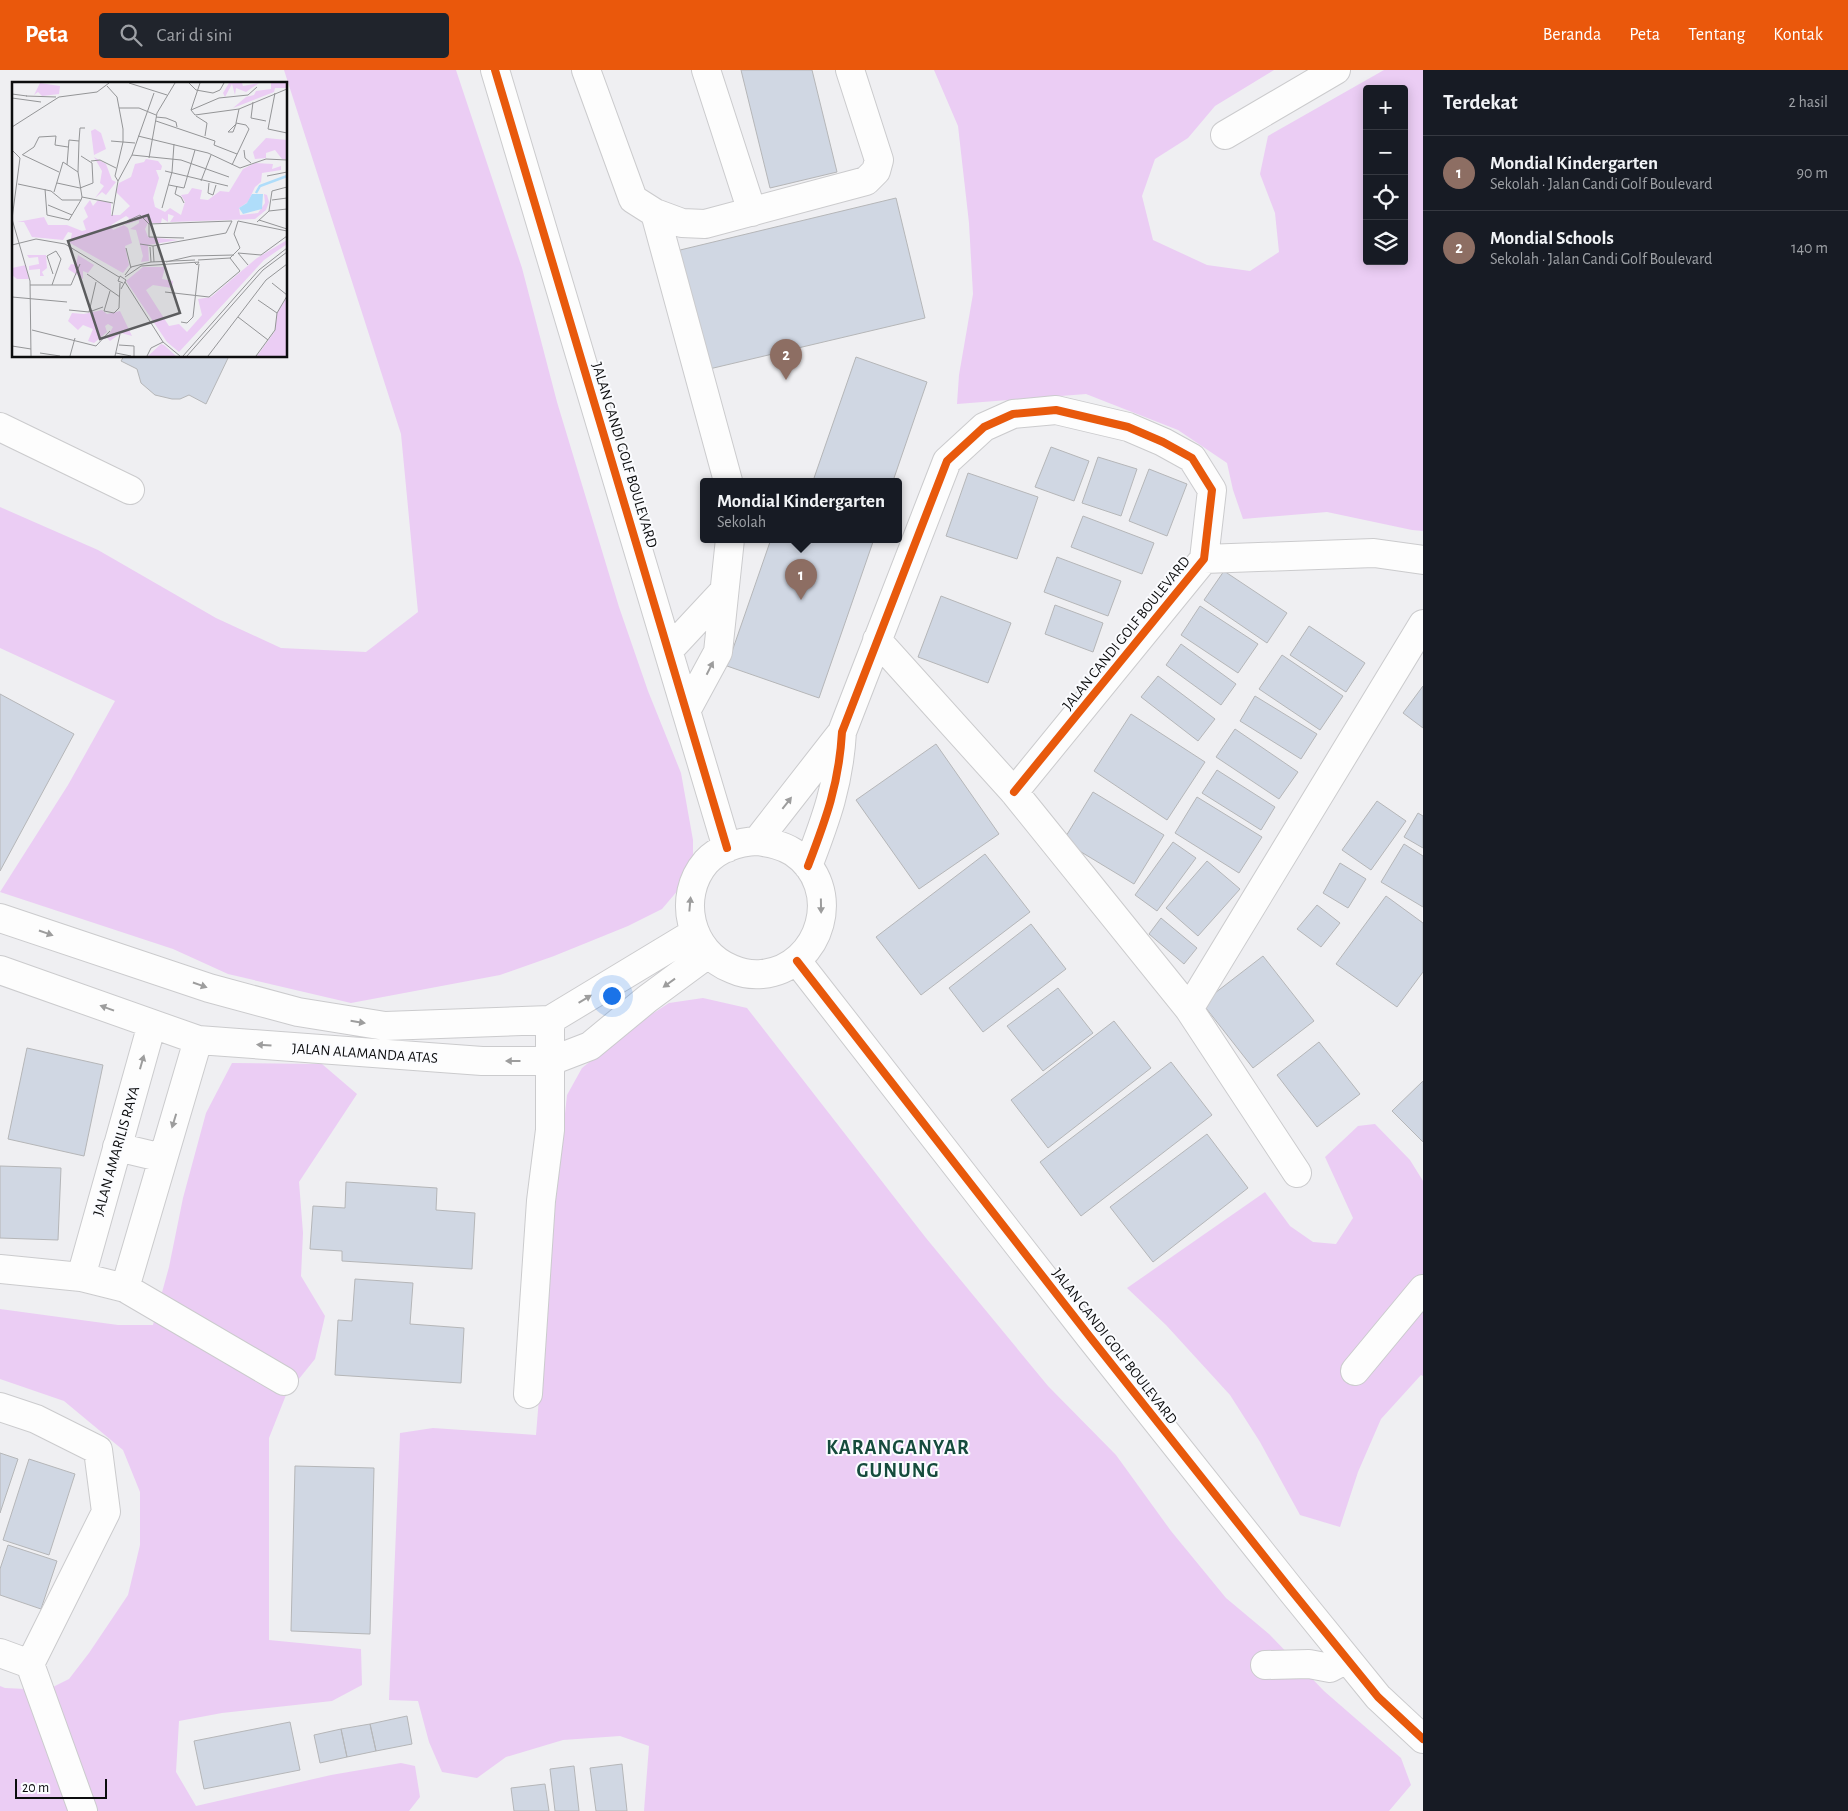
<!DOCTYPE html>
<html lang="id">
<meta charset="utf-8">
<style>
body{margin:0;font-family:"Alegreya Sans",sans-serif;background:#20242c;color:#f1f3f6}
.controls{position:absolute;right:15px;top:15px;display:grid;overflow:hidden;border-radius:5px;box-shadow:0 2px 12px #0003}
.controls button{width:45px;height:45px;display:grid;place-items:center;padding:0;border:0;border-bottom:1px solid #363941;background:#171b24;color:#f1f3f6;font:25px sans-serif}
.scale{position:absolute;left:15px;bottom:12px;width:92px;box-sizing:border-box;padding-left:5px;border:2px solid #0c0d0e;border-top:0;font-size:14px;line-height:18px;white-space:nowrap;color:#0c0d0e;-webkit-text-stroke:4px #fbfcff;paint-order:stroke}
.you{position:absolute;left:611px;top:925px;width:18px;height:18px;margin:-12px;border:4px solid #fff;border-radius:50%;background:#1a73e8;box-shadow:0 0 0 8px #1a73e833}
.badge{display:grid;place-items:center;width:32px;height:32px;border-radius:50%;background:#ea580c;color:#fff;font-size:16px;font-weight:700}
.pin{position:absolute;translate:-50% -41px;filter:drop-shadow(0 1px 2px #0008)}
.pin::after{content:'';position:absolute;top:26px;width:18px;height:15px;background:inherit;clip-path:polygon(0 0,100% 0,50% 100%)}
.popup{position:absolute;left:700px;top:408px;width:202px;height:65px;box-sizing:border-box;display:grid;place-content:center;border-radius:5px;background:#171b24;filter:drop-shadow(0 1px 4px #0005);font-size:16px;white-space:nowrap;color:#9ea1a6}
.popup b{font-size:19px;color:#f1f3f6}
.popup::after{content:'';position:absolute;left:50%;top:100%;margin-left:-10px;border:10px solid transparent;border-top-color:#171b24}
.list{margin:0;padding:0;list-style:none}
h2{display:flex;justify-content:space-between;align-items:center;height:65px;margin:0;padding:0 20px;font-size:21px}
h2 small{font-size:16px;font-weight:400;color:#9ea1a6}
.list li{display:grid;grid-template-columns:32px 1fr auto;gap:15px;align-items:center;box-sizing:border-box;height:75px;padding:0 20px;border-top:1px solid #363941}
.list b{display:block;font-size:19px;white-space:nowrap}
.list p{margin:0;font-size:16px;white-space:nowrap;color:#9ea1a6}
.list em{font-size:16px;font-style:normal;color:#9ea1a6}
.icon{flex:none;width:28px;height:28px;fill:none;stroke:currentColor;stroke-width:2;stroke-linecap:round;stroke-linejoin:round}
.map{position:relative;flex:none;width:1423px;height:1741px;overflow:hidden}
header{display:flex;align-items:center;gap:30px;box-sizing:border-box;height:70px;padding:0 25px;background:#ea580c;color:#fff}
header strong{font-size:24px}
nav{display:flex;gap:28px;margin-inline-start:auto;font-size:18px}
.search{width:350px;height:45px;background:#20242c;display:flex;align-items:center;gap:12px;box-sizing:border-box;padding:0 18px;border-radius:5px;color:#9ea1a6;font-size:19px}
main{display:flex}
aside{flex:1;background:#171b24}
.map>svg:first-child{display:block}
</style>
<header>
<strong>Peta</strong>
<div class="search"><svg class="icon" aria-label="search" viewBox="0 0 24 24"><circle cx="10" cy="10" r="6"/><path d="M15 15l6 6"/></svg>Cari di sini</div>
<nav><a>Beranda</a><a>Peta</a><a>Tentang</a><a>Kontak</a></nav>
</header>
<main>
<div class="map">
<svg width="1423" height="1741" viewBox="0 0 1423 1741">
<rect width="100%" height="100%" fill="#efeff2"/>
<path fill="#ebcdf4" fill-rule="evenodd" d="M284,0H456L522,198L557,332L619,537L648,621L681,703L693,770V788L685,812L662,839L628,856L554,886L500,905L351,933L228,904L173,879L0,822L68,715L115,631L0,578V437L98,480L216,548L281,578L366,582L418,542L401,364Z
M934,0H1274L1215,36L1188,68L1155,89L1142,126L1153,170L1207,195L1250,201L1279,182L1275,143L1260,104L1268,66L1384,0H1423V461L1412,460L1327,442L1243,449L1233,420L1227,393L1178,360L1086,324L957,334L959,305L973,224L969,153L958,56ZM1367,19H1404V191H1367Z
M703,928L747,938L926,1168L1048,1316L1116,1385L1171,1461L1226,1528L1269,1564L1324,1621L1401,1688L1411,1715L1389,1741H644L649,1676L620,1666L563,1670L506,1687L477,1708L442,1702L429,1672L418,1631L389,1630L400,1363L433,1358L536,1365L553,1155L567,1025L582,998L638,953L669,933Z
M232,993L322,994L357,1024L299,1112L303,1163L301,1206L325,1246L315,1289L286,1325L269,1368V1570L361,1579L362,1615L332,1631L222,1643L179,1651L176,1702L196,1736L331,1705L401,1693L415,1696L420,1727L409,1741H0V1616L5,1618L47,1620L69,1609L89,1583L128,1525L140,1475V1422L123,1380L64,1331L0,1309V1239L118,1255H153L169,1197L183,1128L206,1043Z
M1375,1054L1410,1090L1423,1111V1306L1421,1305L1381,1349L1358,1402L1340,1457L1300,1445L1260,1372L1230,1325L1166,1255L1127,1218L1265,1122L1290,1156L1313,1172L1336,1174L1353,1148L1325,1087L1358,1056Z"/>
<path fill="#d0d7e3" stroke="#b5b6b8" d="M741,0H812L837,102L770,118Z
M896,128L925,248L705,300L676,181Z
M124,286H229L206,334L189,325L180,329H172L155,325L141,313L137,299L121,291Z
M856,287L927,312L893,411H813Z
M1051,377L1089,391L1074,431L1035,417Z
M1098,387L1137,399L1121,446L1082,433Z
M1149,399L1187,414L1167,466L1129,451Z
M968,403L1038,427L1017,489L946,466Z
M1083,446L1154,473L1142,504L1071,477Z
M771,469H874L819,628L727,596Z
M1057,487L1121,511L1108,546L1044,522Z
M1224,501L1287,543L1267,573L1204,530Z
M941,526L1011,553L988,613L918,587Z
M1055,535L1103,553L1093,582L1045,564Z
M1200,536L1258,574L1238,603L1181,565Z
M1309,556L1365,593L1346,622L1290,585Z
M1181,574L1236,614L1221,635L1166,595Z
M1282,585L1343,626L1320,660L1259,619Z
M1158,606L1215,649L1198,671L1141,627Z
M1423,616V658L1403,643Z
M0,624L74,664L0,801Z
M1255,626L1317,664L1301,689L1240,651Z
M1131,644L1205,692L1167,750L1094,701Z
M1235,659L1298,702L1279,729L1216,687Z
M936,674L999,764L919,819L856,730Z
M1217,700L1275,737L1261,760L1202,723Z
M1093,722L1164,765L1134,814L1063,771Z
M1197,727L1262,767L1239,803L1175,763Z
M1377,731L1406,751L1371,800L1342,780Z
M1418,743L1423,746V778L1404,767Z
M1173,772L1196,788L1157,841L1135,825Z
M1404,774L1423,786V837L1381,812Z
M985,784L1030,842L921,925L876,867Z
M1207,791L1240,819L1198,866L1166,838Z
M1340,793L1366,809L1348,838L1323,823Z
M1386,826L1423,853V902L1397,937L1336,894Z
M1317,835L1340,853L1321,877L1297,859Z
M1161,848L1197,878L1184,894L1149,864Z
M1031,854L1066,899L983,962L949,918Z
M1263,886L1314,951L1253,998L1202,933Z
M1058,918L1093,963L1043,1001L1007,956Z
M1114,951L1151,998L1048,1078L1011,1030Z
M1319,972L1360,1024L1317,1057L1277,1005Z
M27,978L103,995L84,1086L8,1069Z
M1171,992L1212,1045L1081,1146L1040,1092Z
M1423,1011V1072L1392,1041Z
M1207,1064L1248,1118L1153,1192L1110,1137Z
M0,1096L61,1098L58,1170L0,1168Z
M346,1112L437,1118L436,1140L475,1143L472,1199L342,1191V1181L310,1179L313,1136L345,1138Z
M355,1209L413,1213L410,1254L464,1258L461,1313L335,1305L338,1250L352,1251Z
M0,1383L18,1389L0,1443Z
M29,1389L75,1404L49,1485L3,1470Z
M295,1396L374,1398L370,1564L291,1561Z
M8,1475L57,1491L41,1539L0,1525V1499Z
M407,1646L412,1674L376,1681L370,1654Z
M290,1652L300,1700L204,1719L194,1671Z
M370,1654L376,1681L347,1687L341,1659Z
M341,1659L347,1687L320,1693L314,1665Z
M622,1694L627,1741H596L590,1698Z
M574,1696L579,1741H555L550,1699Z
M545,1714L549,1741H514L511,1718Z"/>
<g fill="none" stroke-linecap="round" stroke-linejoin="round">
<defs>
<path id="minor" d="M495,0L727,778
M586,0L633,129L655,143L682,153L705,154L866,111L876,101L879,90L850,0
M706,0L752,142
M1225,65L1336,0
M655,143L728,411
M0,357L130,420
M1204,489L1374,483L1423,490
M877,570L1014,722L1189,939L1297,1103
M669,580L724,521
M686,641L718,582L730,469
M757,771C770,773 782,775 793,782C845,817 822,898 762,904C752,905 741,903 732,899C690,883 676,827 706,792C719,778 739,772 757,771L842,662
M808,796C826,749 839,714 842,662L947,391L984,357L1013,344L1056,340L1128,357L1163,372L1192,388L1212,420L1204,489L1014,722
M0,848L209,918L298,942L385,956L550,950L694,863
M797,891L1090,1267L1291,1520L1378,1627L1423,1669
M0,900L198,970L482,991H551L590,976L647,929L708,884
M1189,939L1423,554
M117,1077L163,1088
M0,1199L81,1207L125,1218L284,1311
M81,1207L152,954
M125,1218L198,970
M1355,1301L1423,1219
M528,1324L541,1131L550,1060V950
M0,1337L36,1349L98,1380L106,1442L30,1594
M0,1583L30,1594
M30,1594L83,1741
M1265,1595L1309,1594L1330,1598L1347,1589"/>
</defs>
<use href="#minor" stroke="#cbcbcd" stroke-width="30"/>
<use href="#minor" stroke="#fdfdfd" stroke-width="28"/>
<defs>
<path id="cycleway" d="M495,0L727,778
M808,796C826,749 839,714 842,662L947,391L984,357L1013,344L1056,340L1128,357L1163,372L1192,388L1212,420L1204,489L1014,722
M797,891L1090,1267L1291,1520L1378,1627L1423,1669"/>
</defs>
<use href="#cycleway" stroke="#fbfcff" stroke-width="11"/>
<use href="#cycleway" stroke="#e8590c" stroke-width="8"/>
</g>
<defs><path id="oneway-solid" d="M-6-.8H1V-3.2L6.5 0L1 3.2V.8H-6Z" transform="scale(1.25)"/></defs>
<g fill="#9d9d9d">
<use href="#oneway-solid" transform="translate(710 598) rotate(-63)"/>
<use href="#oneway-solid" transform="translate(787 733) rotate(-52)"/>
<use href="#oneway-solid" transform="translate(690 834) rotate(-85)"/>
<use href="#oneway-solid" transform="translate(821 836) rotate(89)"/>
<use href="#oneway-solid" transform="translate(46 863) rotate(19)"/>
<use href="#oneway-solid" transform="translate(669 913) rotate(144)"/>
<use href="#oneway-solid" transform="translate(200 915) rotate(19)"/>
<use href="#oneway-solid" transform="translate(585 929) rotate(-31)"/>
<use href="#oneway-solid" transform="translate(107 938) rotate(-160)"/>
<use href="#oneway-solid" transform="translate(358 952) rotate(9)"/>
<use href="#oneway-solid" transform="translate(264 975) rotate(-176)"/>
<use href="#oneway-solid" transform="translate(513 991) rotate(-180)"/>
<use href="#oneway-solid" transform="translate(142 992) rotate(-74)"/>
<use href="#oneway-solid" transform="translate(174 1051) rotate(107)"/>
</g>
<g text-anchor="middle" stroke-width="4" stroke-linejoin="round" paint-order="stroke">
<g font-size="15" fill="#0c0d0e" stroke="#fbfcff">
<text transform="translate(625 385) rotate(73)" y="5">JALAN CANDI GOLF BOULEVARD</text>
<text transform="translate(1126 563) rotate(-51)" y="5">JALAN CANDI GOLF BOULEVARD</text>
<text transform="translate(365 983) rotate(4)" y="5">JALAN ALAMANDA ATAS</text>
<text transform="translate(116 1081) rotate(-74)" y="5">JALAN AMARILIS RAYA</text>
<text transform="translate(1115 1276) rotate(52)" y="5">JALAN CANDI GOLF BOULEVARD</text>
</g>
<g font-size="20" font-weight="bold" letter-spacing="1" fill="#164b3d" stroke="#fbfcff">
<text x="898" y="1384">KARANGANYAR<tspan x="898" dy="23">GUNUNG</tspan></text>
</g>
</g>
<g transform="translate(12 12)">
<rect width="275" height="275" fill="#efeff2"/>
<path d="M28,1L48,4L47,12L30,14L26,10L22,13ZM217,1H230L231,4L247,1L234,10L224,6L223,13L220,2L213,15L211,11ZM259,1H275V6H263L262,10L221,26L234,15L242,13L244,9L259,7ZM83,47L89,51L94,67L82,73L79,49ZM254,56L275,58V77H270L263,68L254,71V76L243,77L241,70ZM82,75L94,82L100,98L104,100L94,113L90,110L83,116L92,104L88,101L90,89ZM134,77L146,79L150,84L149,88H144L147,96L141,116L143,125L153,130L158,126L169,133L173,120L169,113L176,112L180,106L190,108L188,117L196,118L208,109L217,110L231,87L243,81L261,82L260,87L269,84V88L250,91L249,100L243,105L236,120L227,126L228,133L246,131L253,121L252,112L255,113L257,120L254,128L243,137L158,140L162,134L156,132V140L150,136L149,141H136L133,147L136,155L166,158L136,163L137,179L129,180L131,174L124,148L118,147L127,141V138L113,143L117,136L114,134L99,143L101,148L112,143L116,146L120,161L113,164L117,183L111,191L58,161L60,151L56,150L51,158L20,155L12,140H5L32,135L36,143H55L70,149L74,148L71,139L76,135L72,126L78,118L81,124L86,118L99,121V133H108L118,124L104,110L107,101L119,95L123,82L132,80ZM275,158V162L252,178L167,270L155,260L114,199L131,185H153L150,197L161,199L160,206L141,203L134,208L157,244L167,242L175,250L190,233L186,217L199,215L245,176ZM15,173H34L35,186L30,190L32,194H28V187L17,188V184L27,182L26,175L17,176ZM66,173L82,183L76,191L71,189V197L56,187L59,182L64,183ZM14,183L17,197H5L0,193V186ZM275,215V274H245L263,249L265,231ZM90,228L95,232L108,229L120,254L109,251L98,259L95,256L101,245L96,242L93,244L95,250L82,261L76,259L81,247L71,243L66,248L56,239L60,231L72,232ZM149,262L152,263L164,274H136Z" fill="#ebcdf4"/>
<path d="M240,112H251L250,127L231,132L227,126L235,121Z" fill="#afddfa"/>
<path fill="none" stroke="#afddfa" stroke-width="2.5" d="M244,111L248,104L275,94"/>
<path fill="none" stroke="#949597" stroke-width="1" d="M117,1L155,13M177,1L184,8L201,11L208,8L212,1M95,4L105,15L111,47V60L103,94L106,99M263,11L256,47L275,51M0,12L15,14M14,14L44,15M0,16L29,20M241,20L239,36L254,39M107,26H127L144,33M179,28L207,16L236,13L245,5M183,33L227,27L275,7M183,33L179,28L188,1M184,34L195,41L193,54M144,35L154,36L164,40L165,45M144,39L203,59L202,63L225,72M224,42L216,50H221L224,42V41L227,27M0,45L47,15L85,10L97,1M126,54L196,71L228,86L254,77L275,78M99,59L123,61M0,68L8,76L0,137L18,199L19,274M232,68L233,76L239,81M10,73L22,65L27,55L44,54L43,63L56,65M11,73L47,90M120,73L169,78L217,95M137,76L145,31L163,1M79,79L88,78L104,86M55,83L57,58L67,59M220,83L237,47L234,43L224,41M153,89L216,104M255,94L275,90M189,99L199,73M45,101L68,106L81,101L80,81L69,74M197,101L196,111L201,113L204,103M6,102L39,109L50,118H69L70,115L101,121M157,103L172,106L183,68M165,104L163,112L169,115L172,121M33,107L35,133L57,138L69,118M42,110L51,80L66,90M70,115L66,90L67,59L68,46H73M260,118L275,116M36,123L60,133M150,126L160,90L162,62M257,129L275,127M100,134L106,99L120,73L142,11M247,138L275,147M115,139L128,133L137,142M245,140L257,129L260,109L275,105M137,142V155L172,156M128,162L141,164L214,151L220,139L137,142M0,163L24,157L53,162L107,195M141,164L142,180M138,165L139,180M114,166L119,186M218,176L228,166L222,152L226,139L275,149M186,178L218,176M154,180L180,174L222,173M236,183L226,171L249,173L275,154M75,192L108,215M113,193L119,185L139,180L183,178M113,195L129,184L187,180L185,183L182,180M84,200L77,230L91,225M113,200L151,260L168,274M260,201L275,213M18,203H59L68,182M40,203L49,177L44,169L35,174L41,192M109,207L114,198L108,194L106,199L111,201M98,209L92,229L102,231L107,226L108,201M153,210L197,215L228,189L218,176M0,215L55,220M246,218L265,231M57,228L77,230M226,235L256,258M169,240L175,241L181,235L187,182M20,248L84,264L98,249M107,263L122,264V274M0,264L19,267M28,271L48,274M104,271L119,274M58,274L63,256M103,274L108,252M135,274L139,266L151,260M171,274L247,188L275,166M175,274L251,188L275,170M196,274L254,198L275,182M244,274L263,248L265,231L275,214"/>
<path fill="#5b5c5e" fill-opacity="0.15" stroke="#5b5c5e" stroke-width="2.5" d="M136,133L168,231L88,257L56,159Z"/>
<rect width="275" height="275" fill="none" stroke="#0c0d0e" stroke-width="2.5"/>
</g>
</svg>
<div class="controls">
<button>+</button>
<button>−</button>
<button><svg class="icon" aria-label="locate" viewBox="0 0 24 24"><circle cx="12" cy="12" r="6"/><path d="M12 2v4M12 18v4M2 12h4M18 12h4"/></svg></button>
<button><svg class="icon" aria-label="layers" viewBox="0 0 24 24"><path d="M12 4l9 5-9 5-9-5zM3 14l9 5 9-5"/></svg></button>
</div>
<div class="scale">20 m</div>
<div class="you"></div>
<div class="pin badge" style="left:801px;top:530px;background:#8d6e63">1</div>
<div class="popup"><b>Mondial Kindergarten</b>Sekolah</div>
<div class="pin badge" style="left:786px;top:310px;background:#8d6e63">2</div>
</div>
<aside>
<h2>Terdekat<small>2 hasil</small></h2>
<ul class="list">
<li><span class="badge" style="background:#8d6e63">1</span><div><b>Mondial Kindergarten</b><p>Sekolah · Jalan Candi Golf Boulevard</p></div><em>90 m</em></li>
<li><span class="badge" style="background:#8d6e63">2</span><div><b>Mondial Schools</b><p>Sekolah · Jalan Candi Golf Boulevard</p></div><em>140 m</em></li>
</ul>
</aside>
</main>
